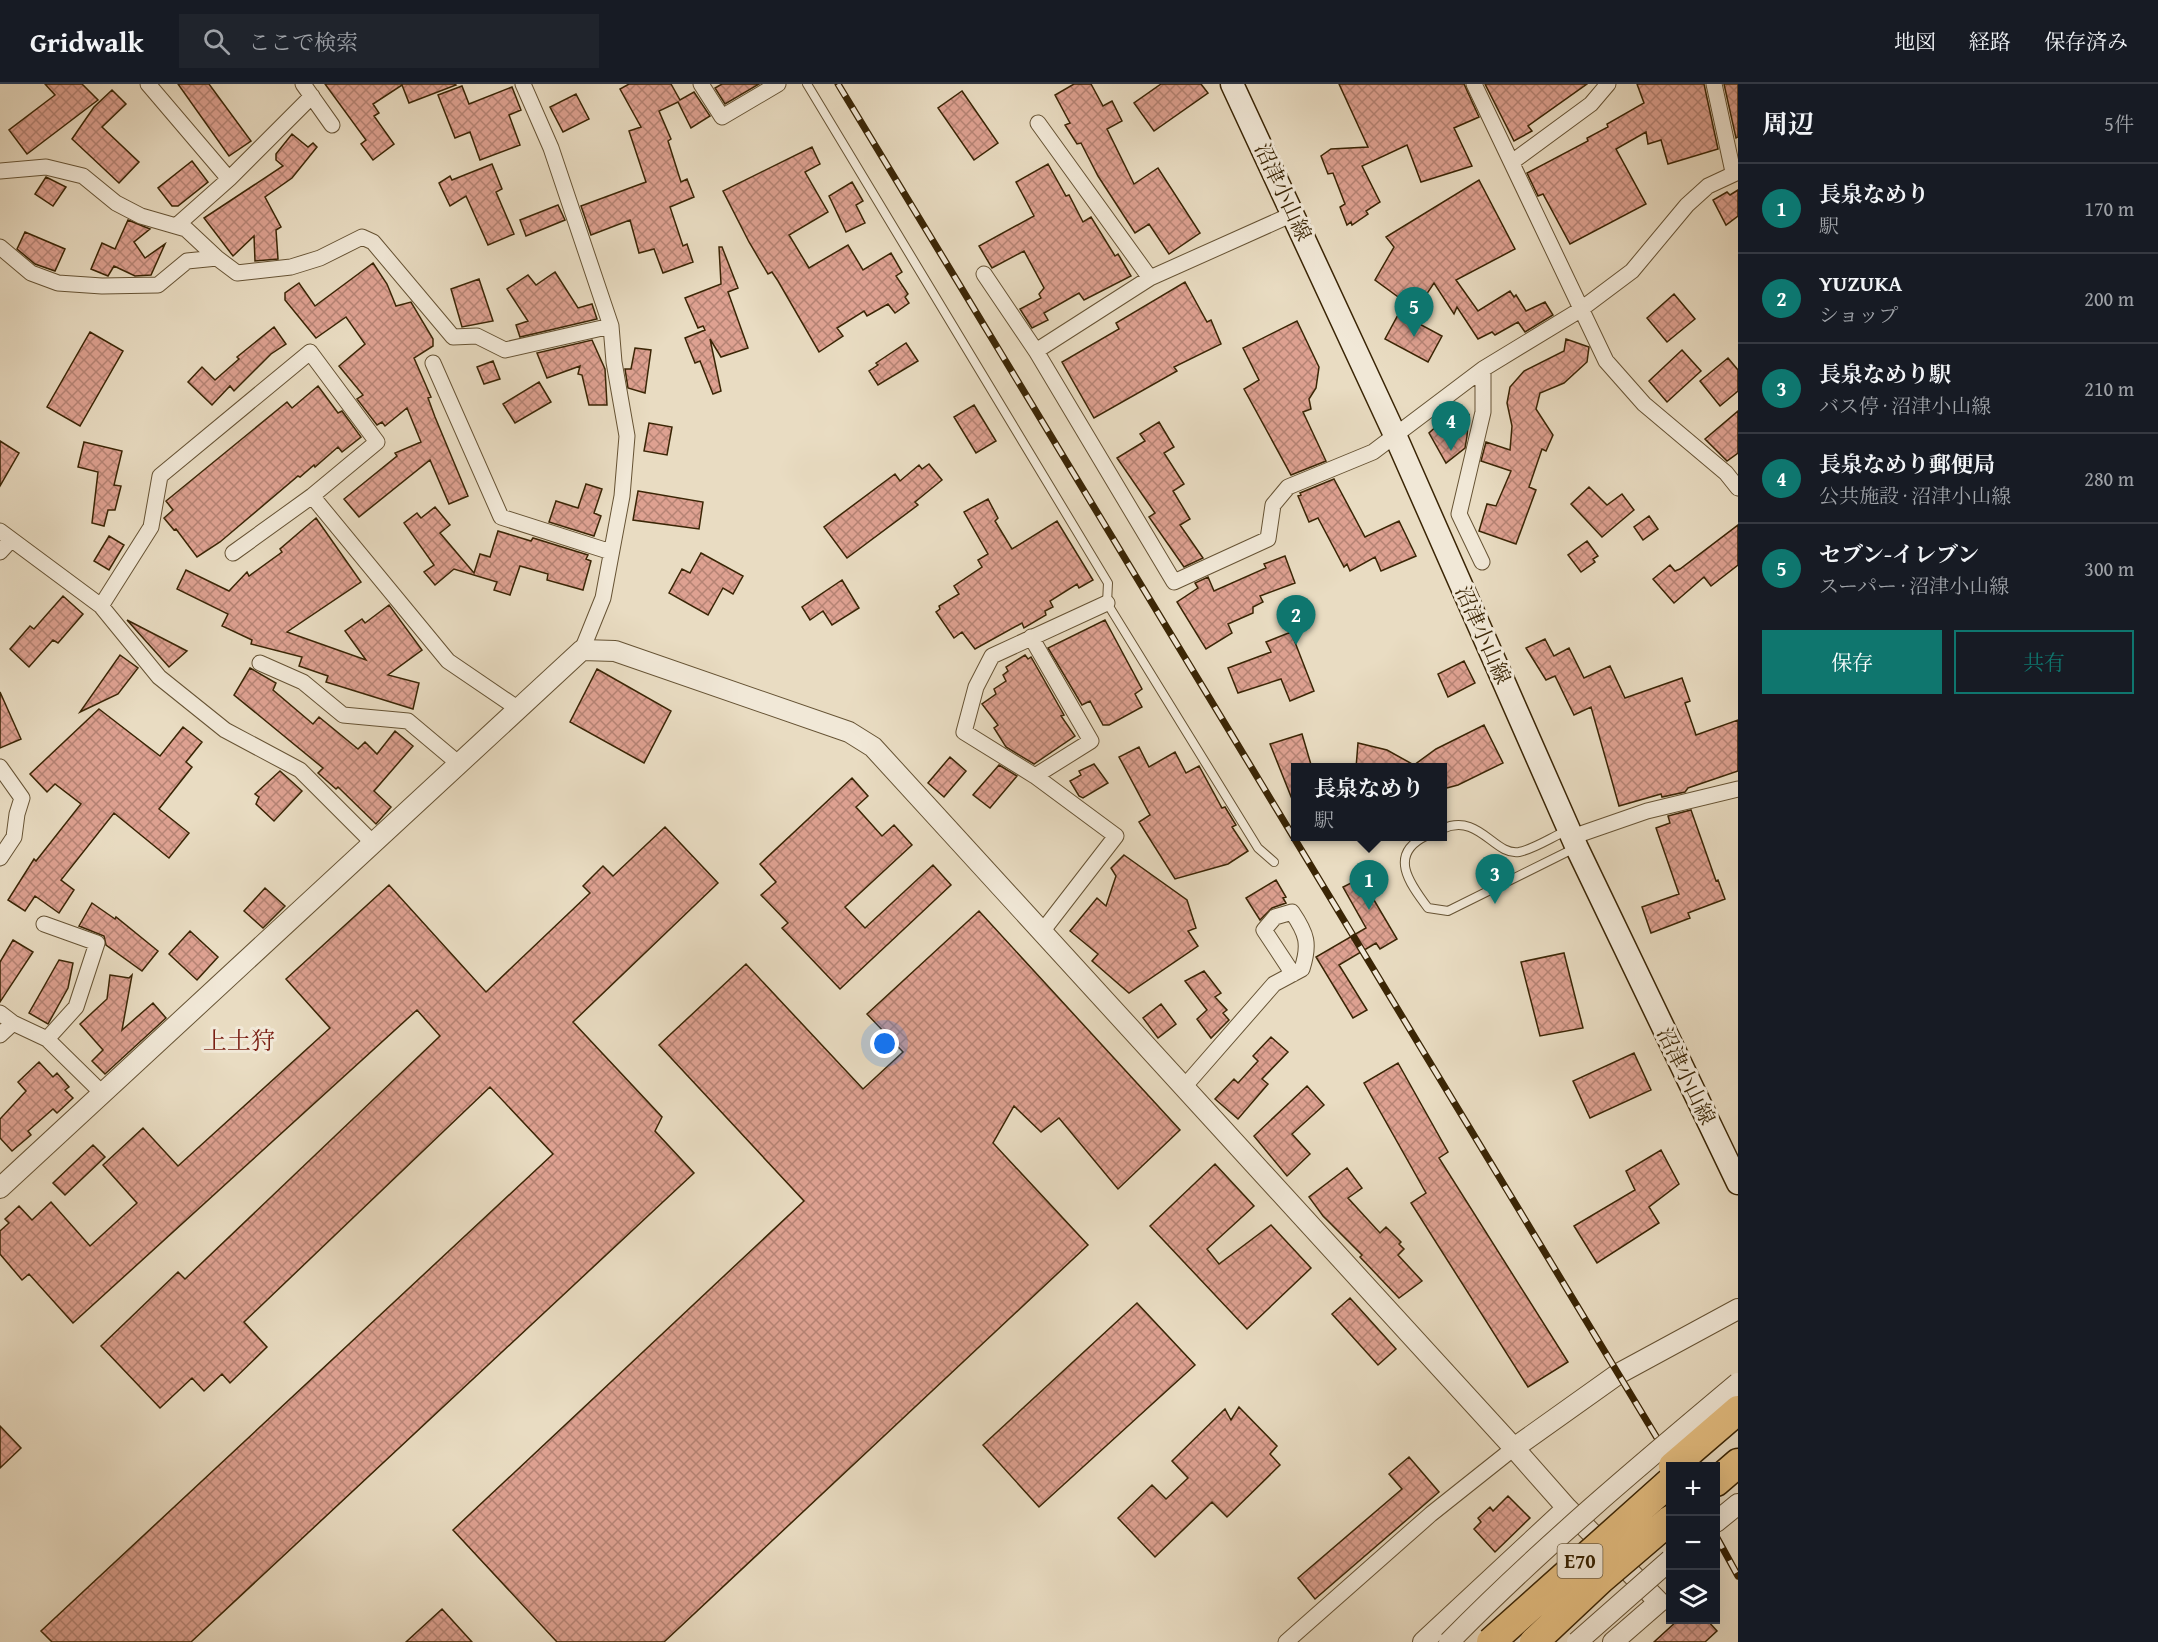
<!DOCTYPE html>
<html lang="ja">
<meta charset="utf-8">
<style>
body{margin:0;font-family:"Gentium Book Plus","Noto Serif JP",serif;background:#20242c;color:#f1f3f6}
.controls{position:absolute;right:18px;bottom:18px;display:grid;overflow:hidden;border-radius:0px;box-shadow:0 6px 24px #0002}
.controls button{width:54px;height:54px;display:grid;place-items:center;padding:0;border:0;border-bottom:2px solid #363941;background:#171b24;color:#f1f3f6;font:30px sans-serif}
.you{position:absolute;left:885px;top:960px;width:21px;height:21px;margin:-15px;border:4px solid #fff;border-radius:50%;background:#1a73e8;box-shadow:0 0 0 9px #1a73e833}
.badge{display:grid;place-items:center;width:39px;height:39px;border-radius:50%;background:#0f766e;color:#fff;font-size:20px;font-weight:700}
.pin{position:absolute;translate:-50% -50px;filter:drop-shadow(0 2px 3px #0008)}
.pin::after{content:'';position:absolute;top:32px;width:21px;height:18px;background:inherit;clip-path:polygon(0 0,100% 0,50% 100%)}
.popup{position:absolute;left:1291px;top:679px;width:156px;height:78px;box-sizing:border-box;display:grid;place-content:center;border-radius:0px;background:#171b24;filter:drop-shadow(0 2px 4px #0005);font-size:20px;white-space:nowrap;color:#9ea1a6}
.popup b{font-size:22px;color:#f1f3f6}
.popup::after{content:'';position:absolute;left:50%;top:100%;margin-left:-12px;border:12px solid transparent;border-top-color:#171b24}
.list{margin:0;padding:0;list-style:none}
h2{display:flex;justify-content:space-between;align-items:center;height:78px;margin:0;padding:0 24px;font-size:26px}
h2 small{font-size:20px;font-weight:400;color:#9ea1a6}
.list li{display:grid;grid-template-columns:39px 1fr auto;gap:18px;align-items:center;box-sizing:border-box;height:90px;padding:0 24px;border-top:2px solid #363941}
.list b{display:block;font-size:22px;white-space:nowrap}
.list p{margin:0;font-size:20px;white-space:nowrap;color:#9ea1a6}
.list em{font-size:20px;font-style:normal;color:#9ea1a6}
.actions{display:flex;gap:12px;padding:18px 24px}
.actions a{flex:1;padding:14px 0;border:2px solid #0f766e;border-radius:0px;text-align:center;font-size:21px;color:#0f766e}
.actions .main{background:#0f766e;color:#fff}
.icon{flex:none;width:33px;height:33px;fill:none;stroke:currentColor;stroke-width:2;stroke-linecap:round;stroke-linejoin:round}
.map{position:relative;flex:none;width:1738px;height:1558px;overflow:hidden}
header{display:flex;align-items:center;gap:36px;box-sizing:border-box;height:84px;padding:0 30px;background:#171b24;border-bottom:2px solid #363941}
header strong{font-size:28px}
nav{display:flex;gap:33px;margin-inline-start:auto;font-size:21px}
.search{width:420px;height:54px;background:#20242c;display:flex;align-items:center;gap:15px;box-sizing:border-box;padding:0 21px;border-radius:0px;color:#9ea1a6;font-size:22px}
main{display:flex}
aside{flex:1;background:#171b24}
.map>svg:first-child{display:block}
</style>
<header>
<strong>Gridwalk</strong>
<div class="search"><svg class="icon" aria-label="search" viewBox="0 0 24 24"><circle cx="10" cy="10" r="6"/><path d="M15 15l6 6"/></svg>ここで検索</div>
<nav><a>地図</a><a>経路</a><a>保存済み</a></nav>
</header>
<main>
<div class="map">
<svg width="1738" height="1558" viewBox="0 0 1738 1558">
<defs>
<pattern id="building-cross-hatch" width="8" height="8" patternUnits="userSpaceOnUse" patternTransform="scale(1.5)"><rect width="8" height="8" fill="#dea191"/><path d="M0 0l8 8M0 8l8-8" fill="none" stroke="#b58374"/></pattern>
</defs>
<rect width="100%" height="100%" fill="#e9dcc2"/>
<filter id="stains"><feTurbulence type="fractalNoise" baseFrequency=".00333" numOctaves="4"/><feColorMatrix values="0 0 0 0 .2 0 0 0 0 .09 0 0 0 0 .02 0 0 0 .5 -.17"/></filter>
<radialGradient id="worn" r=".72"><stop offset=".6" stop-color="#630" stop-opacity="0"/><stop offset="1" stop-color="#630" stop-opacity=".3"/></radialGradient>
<path fill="url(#building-cross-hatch)" stroke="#3a2505" stroke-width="1.5" d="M45,0H82L98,16L27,70L9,46L55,11Z
M178,0H209L251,57L229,72Z
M325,0H455L456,1L409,19L402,1L373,20L379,29L374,32L394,60L373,76L361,60L366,56Z
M629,0H671L680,16L694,8L710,32L691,44L678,18L659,27L671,55L668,57L681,98L687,95L694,113L670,123L683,162L687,160L693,178L663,189L654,165L639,169L630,136L591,151L581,122L646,98L629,47L641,43L620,5Z
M722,0H759L725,20L715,4Z
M1074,0H1091L1103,22L1112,17L1122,37L1107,45L1134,100L1158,84L1200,149L1169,170L1149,140L1135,149L1098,92L1081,59L1077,60L1065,41L1070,39L1055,11Z
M1161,0H1201L1208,9L1154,47L1134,19Z
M1339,0H1464L1479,33L1454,44L1472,82L1421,98L1407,61L1362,82L1380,118L1366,127L1368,130L1352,141L1351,138L1347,141L1340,123L1345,120L1333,89L1328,90L1321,72L1331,65L1368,63Z
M1485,0H1587L1528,42L1532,47L1514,57Z
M1637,0H1704L1718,65L1668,80L1661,56L1648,60L1646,48L1616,65L1646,120L1570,160L1543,110L1538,112L1527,89L1588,57L1587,54L1608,43L1607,40L1644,19Z
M1724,0H1738V53L1736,54Z
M462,2L469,20L512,3L521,26L509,31L520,61L480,76L470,48L455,54L438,11Z
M112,6L126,20L102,43L139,78L119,99L72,55L94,23Z
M962,7L998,59L974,76L938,24Z
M576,10L589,35L563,48L550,23Z
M292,50L308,63L313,59L317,63L292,94L265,113L281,143L276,146L278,175L255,177L254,152L233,172L204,134L283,82L276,76V70Z
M812,63L820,80L805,88L828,128L789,151L809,184L848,161L863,186L891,169L902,188L896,192L908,210L905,213L909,219L895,229L888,220L867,232L864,227L837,244L843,252L819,268L778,197L772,188L768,190L749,158L723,107Z
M192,77L208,98L178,122H172L158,104Z
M492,80L502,105L496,108L514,150L488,161L466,112L450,122L439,99L450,92L452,96Z
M1048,80L1066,112L1069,111L1083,138L1091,133L1115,172L1118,170L1131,192L1084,216L1079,209L1044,229L1048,236L1032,244L1020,225L1041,214L1039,210L1044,204L1024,167L992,184L979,162L1034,132L1016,98Z
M46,93L66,103L53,122L35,110Z
M1479,96L1515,165L1456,196L1478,227L1510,207L1514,213L1516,211L1526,227L1545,218L1553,231L1525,248L1518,238L1495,251L1492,248L1478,255L1457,223L1454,230L1434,199L1416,226L1375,196L1394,163L1386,153Z
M852,98L863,117L856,121L865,139L846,148L829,112Z
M1738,106V132L1726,141L1713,116L1727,108L1730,111Z
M558,121L565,136L526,152L520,136Z
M128,136L150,145L134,158L145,174L165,160L151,191L135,192L114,182L108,192L91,185L102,159L115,165Z
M25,148L65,165L55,187L35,180L17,165Z
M719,163H722L738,204L728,208L748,264L721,273L710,255L721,307L713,310L700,277L695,279L685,254L705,246L703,242L698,244L685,214L721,200Z
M373,179L387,200L396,222L411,218L433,255V262L414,274L431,313L428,314L435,333L468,412L449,420L430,376L359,433L344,415L397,372L395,369L421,358L407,324L385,342L382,338L377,341L357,315L363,311L339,282L365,260L346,233L316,254L285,216V209L299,199L315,222Z
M555,188L578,224L592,220L597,235L520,253L516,241L528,237L507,205L528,191L536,201Z
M479,195L493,237L462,243L451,205Z
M1185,198L1207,238L1211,236L1221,260L1174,283L1177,287L1094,334L1062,278L1119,245L1116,239Z
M1674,210L1695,235L1667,258L1647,234Z
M1399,229L1442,252L1428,278L1385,255Z
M1297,237L1319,283L1316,304L1309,315L1311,325L1303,328L1326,377L1291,391L1244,305L1259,296L1243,264Z
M274,243L286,260L271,270L234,307L230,302L212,321L188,298L202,283L215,296L239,275L237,273Z
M90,248L123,267L80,342L47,323Z
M1566,255L1589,263L1587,278L1564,299L1540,309L1536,325L1553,351L1546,367L1542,365L1529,403L1536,406L1516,460L1479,447L1487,420L1496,422L1511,387L1481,377L1486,358L1510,366L1512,342L1507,319L1510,303L1524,287L1564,267Z
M592,256L605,285L607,321H589L582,291L578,290L580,282L547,294L537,269Z
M906,259L918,277L878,301L869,287L878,281L876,279Z
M635,264L651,266L645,309L628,304L625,285H631Z
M1682,266L1701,287L1667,318L1649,297Z
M1728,274L1738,286V307L1720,322L1700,297Z
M493,277L500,295L484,300L477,283Z
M539,298L551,318L515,339L503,320Z
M318,302L338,329L342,327L361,353L342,368L338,363L315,383L314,381L300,393L298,392L220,458L197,473L176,445L174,446L164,434L173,426L166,417L287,318L292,324Z
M974,321L996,357L976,369L954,333Z
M1738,327V369L1727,377L1705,355Z
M1449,331L1456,339L1469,331L1467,352L1465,364L1446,379L1429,349Z
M1159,338L1174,363L1164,369L1184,400L1173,407L1190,435L1180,441L1203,474L1184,483L1149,433L1155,429L1117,374L1145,357L1140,350Z
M649,339L672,343L667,371L644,367Z
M0,357L19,369L0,402Z
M84,358L122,367L114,401L121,402L115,426H108L104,442L92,439L98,388L78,383Z
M929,380L942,396L915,418L918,421L847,474L824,443L895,390L900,397L919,381L922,385Z
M1334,395L1365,453L1399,437L1416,472L1381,487L1375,473L1350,487L1347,480L1344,483L1318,434L1309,438L1298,412L1301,411L1300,409Z
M586,400L602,405L594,429L601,432L594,452L549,438L556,417L578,424Z
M1589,403L1607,421L1622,410L1634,426L1602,453L1571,420Z
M638,407L703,418L699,445L633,436Z
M988,415L998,434L995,437L1012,465L1057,437L1093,496L1079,504L1077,500L1050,517L1053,523L1045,527L1046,531L1024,544L1022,539L975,565L962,548L954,554L936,528L940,525L939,522L959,510L954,502L982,483L978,476L988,470L964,428Z
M435,423L450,441L440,449L474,489L480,470L490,473L498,447L531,457L533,454L588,471L586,475L591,477L583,506L547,496L548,490L520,482L510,511L494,506L497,498L454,485L435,501L424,488L434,481L404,439L417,429L421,434Z
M1649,432L1658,445L1643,456L1634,443Z
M316,434L361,498L287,548L366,576L345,547L362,535L365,539L389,521L422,566L388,591L419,599L413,625L326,598L328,592L299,582L302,573L251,560L252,556L222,542L228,530L177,505L186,486L229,507L247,488L249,492L282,468L280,465Z
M1738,441V481L1711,502L1704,493L1674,519L1653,495L1670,481L1675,487L1680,485Z
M109,452L124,461L109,486L94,477Z
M1587,457L1598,472L1593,475L1595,478L1581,488L1568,471Z
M701,469L743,492L733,510L723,504L708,531L669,509L682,485L690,489Z
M1285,472L1295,499L1260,512L1263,518L1253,523V529L1228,540L1232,549L1206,565L1177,518L1198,504L1195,499L1208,493L1214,507L1266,484L1264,480Z
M842,496L859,524L832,541L823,527L810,536L802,523Z
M63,512L83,530L58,559L53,556L29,583L10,565L30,542L34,545Z
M127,536L187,567L169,583Z
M1105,536L1142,605L1135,610L1142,623L1109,641H1103L1090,617L1082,621L1048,564Z
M1291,548L1314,607L1290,617L1281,595L1238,609L1228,584L1271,568L1266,558Z
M1545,555L1554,572L1569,564L1584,594L1610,582L1625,614L1682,594L1690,617L1685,619L1696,651L1738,636V687L1688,704L1685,708L1662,713L1661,710L1619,722L1591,623L1574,631L1555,592L1546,596L1526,564Z
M120,571L138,584L118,610L80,628Z
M1025,571L1028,575L1031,573L1064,631L1061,632L1075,652L1034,680L1006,663L994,644L998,641L982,620L996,610L994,605L1006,597L1003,591L1008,587L1006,583Z
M1464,577L1475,599L1448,613L1438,590Z
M250,584L276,599L273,606L313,640L319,633L358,665L365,658L377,670L395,647L413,662L374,707L391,723L376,740L338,703L336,705L318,689L323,684L234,611Z
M597,585L671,627L644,679L570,638Z
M0,608L21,655L0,664Z
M99,625L160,672L183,643L202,658L186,678L192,683L159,725L189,749L169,774L114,729L61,796L74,806L59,829L35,812L25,827L8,816L34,775L36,777L81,720L55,700L47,708L30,690Z
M1484,641L1503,679L1458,701L1443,705V684H1356L1358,659L1387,666L1414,681L1436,665Z
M1302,650L1312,684H1296L1294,720L1270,660Z
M1139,663L1149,683L1175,668L1186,689L1199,682L1222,724L1225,723L1236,741L1232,743L1248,767L1228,780L1175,795L1139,738L1150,731L1119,673Z
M950,673L966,687L944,713L928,699Z
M1094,680L1108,699L1083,714L1079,712L1070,697L1081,691L1079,687Z
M999,681L1017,692L990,724L973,711Z
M280,687L302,707L274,737L256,720L259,713L255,710Z
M852,694L868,712L856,723L882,752L894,741L912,761L845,823L865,844L933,781L951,801L840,905L782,844L788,839L761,811L776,798L760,780Z
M1691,726L1716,797L1718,796L1725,815L1688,829L1690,834L1651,849L1642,823L1679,810L1656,744L1670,739L1668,732Z
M665,743L718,799L573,938L662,1033L655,1047L694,1089L191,1558H52L41,1547L553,1070L490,1003L244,1238L267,1263L230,1299L222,1290L204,1307L192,1294L160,1324L101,1262L178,1188L185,1195L440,952L417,926L73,1239L29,1190L22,1196L0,1170V1147L9,1139L5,1135L19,1122L32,1136L51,1118L90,1162L137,1119L103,1081L143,1044L178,1082L330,944L286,895L389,801L486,908L590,809L583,802L603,782L613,792Z
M1124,771L1187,816L1196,844L1188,847L1198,862L1129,909L1092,877L1098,870L1070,847L1097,814L1106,822L1116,792L1111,784Z
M1361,794L1397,855L1380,865L1376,859L1339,881L1367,926L1353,934L1316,873L1366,844L1343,803Z
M1276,796L1286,813L1283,814L1286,819L1272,824L1260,836L1246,814Z
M265,804L285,822L263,844L244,827Z
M92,819L115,835L116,833L158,867L142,887L106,861L104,852L79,842Z
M979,827L1180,1046L1118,1105L1059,1034L1041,1048L1014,1022L993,1059L1088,1161L664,1558H557L453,1446L804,1117L659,961L746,880L863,1005L903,968L867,930Z
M190,847L218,873L197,896L169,870Z
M13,856L33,868L0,918V878Z
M1564,869L1583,944L1540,952L1521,878Z
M59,876L73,879L68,904L48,940L29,929Z
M1204,887L1221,909L1215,913L1227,926L1223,929L1229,936L1211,954L1197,935L1207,926L1185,897Z
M110,891L129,894L132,891L122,946L153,919L166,934L105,990L92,977L103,966L80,940L107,915Z
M1161,920L1176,940L1158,954L1143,934Z
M1271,953L1288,968L1262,995L1268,1000L1238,1035L1215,1015L1234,995L1238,999L1258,977L1253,972Z
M1634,969L1651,1006L1590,1034L1573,997Z
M39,978L53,993L57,989L69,1003L65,1006L73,1014L57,1029L53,1025L28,1047L31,1051L12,1067L0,1054V1035L26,1007L18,998Z
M1398,979L1448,1068L1439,1074L1568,1278L1528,1303L1411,1119L1426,1109L1364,999Z
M1307,1002L1324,1021L1292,1050L1310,1070L1287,1092L1254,1052Z
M93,1061L105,1073L65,1111L53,1099Z
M1661,1066L1679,1100L1649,1123L1659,1139L1597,1179L1574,1142L1635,1106L1626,1087Z
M1215,1080L1254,1122L1207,1165L1219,1180L1271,1141L1311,1184L1247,1245L1150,1142Z
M1347,1084L1362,1104L1348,1114L1380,1149L1386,1143L1401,1158L1399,1160L1404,1165L1398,1171L1422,1197L1399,1214L1360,1173L1362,1171L1323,1132L1309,1113Z
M1350,1214L1396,1265L1378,1281L1332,1230Z
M1137,1219L1195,1281L1039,1423L983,1361Z
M1239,1323L1277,1362L1270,1370L1280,1381L1227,1433L1212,1418L1155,1473L1118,1434L1152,1401L1166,1415L1188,1394L1172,1377L1225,1325L1231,1336Z
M0,1342L21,1364L0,1384Z
M1409,1373L1439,1408L1315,1515L1298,1494L1402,1405L1389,1390Z
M1508,1412L1530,1434L1495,1468L1474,1445L1481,1438L1478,1434L1490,1423L1493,1427Z
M442,1525L472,1558H406Z
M1678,1536H1707L1717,1547L1705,1558H1654Z"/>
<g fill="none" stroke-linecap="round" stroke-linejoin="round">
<defs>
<path id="service" d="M807,0L1108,499L1107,519L1258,764L1274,778
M1442,745C1479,728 1494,772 1519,768C1534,765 1552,753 1566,747
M1426,752C1388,770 1409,799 1428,824L1448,827L1575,764"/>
<path id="minor" d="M148,0L229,95L176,142
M303,0L332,41
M523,0L551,64L611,242L614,278L627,352L622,412L603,514L582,566
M701,0L722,33L778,0
M1474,0L1606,277L1644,320L1726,389L1738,404
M1714,0L1733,88
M1038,39L1150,194
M1512,78L1591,20L1608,0
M0,87L46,83L83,92L116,119L141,132L186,145L217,174L237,189L291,183L320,174L362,153L373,158L453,253L477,252L505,266L611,242
M229,95L312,12
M0,163L31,189L58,199L102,202L158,201L187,177L217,174
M984,190L1036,267L1174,498L1268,455L1273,421L1288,403L1373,368L1483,285L1580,226L1632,187L1687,121L1708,102L1738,88
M1036,267L1150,194L1293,130
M433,279L501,433L611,468
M312,412L448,577L517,624
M0,447L101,522L159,593L225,646L300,686L372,758
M0,468L11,456
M1482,478L1459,430L1483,328V285
M101,522L151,443L160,392L310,268L377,358L312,412L233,469
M1031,553L1091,657L1035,692
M260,579L303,598L343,631L408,637L458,679
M0,683L22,714L17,730L14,753L0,774
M1572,753L1647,727L1738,705
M44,840L97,859L76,923L47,955
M1041,849L1116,752L1035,692L964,648L976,603L992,572L1107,519
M0,929L13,939L47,955L102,1009
M0,951L13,939
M1184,1003L1274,900L1302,885C1310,860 1307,850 1292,828L1275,833L1264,846L1293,890
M1286,1558L1431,1430L1514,1364"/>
<path id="tertiary" d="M0,1104L582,566L615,567L849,648L873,663L1514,1364L1618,1290L1738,1225
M1514,1364L1567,1424L1659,1518L1613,1558
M1716,1438L1738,1420
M1423,1558L1567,1424"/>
<path id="secondary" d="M1232,0L1395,351L1577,764L1738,1099"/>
<path id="motorway" d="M1716,1398L1738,1379"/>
</defs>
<use href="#service" stroke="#665334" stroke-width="10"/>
<use href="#minor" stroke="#665334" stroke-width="17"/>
<use href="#tertiary" stroke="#665334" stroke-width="22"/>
<use href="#secondary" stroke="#3a2505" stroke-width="25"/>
<use href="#motorway" stroke="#3a2505" stroke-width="31"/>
<use href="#service" stroke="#f1e8d7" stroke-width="8"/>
<use href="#minor" stroke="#f1e8d7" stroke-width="15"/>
<use href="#tertiary" stroke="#f1e8d7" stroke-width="20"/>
<use href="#secondary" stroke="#f1e8d7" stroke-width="22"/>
<use href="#motorway" stroke="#e4be81" stroke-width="28"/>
<defs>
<path id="rail" d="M838,0L1674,1382
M1716,1452L1738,1492"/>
</defs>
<use href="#rail" stroke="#3a2505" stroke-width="7"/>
<use href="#rail" stroke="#f1e8d7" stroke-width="4.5" stroke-dasharray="14" stroke-linecap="butt"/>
<defs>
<path id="tertiary-bridge" d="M1449,1558C1539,1466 1639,1382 1738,1299
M1577,1558L1670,1476"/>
<path id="motorway-bridge" d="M1673,1382L1738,1326
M1491,1558L1670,1398
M1534,1558L1601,1495L1670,1436"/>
</defs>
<use href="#tertiary-bridge" stroke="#665334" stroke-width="22" stroke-linecap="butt"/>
<use href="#motorway-bridge" stroke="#3a2505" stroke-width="31" stroke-linecap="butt"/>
<use href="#tertiary-bridge" stroke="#f1e8d7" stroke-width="20"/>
<use href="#motorway-bridge" stroke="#e4be81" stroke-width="28"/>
</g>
<g text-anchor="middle" stroke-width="6" stroke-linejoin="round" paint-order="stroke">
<rect fill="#f1e8d7" stroke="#716044" stroke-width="1.5" x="1557.5" y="1460" width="45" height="34" rx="4.5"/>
<g font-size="20" font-weight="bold" fill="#3a2505">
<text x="1580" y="1484">E70</text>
</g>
<g font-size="21" fill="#3a2505" stroke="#f1e8d7">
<text transform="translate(1283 108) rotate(65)" y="7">沼津小山線</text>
<text transform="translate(1483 551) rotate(66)" y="7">沼津小山線</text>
<text transform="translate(1686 992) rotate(64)" y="7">沼津小山線</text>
</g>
<g font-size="24" fill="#7a1f14" stroke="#f1e8d7">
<text x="239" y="965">上土狩</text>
</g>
</g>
<rect width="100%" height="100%" filter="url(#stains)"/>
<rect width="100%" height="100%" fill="url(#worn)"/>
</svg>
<div class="controls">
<button>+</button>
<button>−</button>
<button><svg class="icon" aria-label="layers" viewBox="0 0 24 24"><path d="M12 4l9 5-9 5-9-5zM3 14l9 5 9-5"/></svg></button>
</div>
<div class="you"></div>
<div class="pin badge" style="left:1369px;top:826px">1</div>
<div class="popup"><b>長泉なめり</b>駅</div>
<div class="pin badge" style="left:1296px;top:561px">2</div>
<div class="pin badge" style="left:1495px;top:820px">3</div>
<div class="pin badge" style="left:1451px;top:367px">4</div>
<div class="pin badge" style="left:1414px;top:253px">5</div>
</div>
<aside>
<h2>周辺<small>5件</small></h2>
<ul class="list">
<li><span class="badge">1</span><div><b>長泉なめり</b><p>駅</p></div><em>170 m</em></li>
<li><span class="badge">2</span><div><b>YUZUKA</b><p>ショップ</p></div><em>200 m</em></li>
<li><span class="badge">3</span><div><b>長泉なめり駅</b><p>バス停 · 沼津小山線</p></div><em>210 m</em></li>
<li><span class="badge">4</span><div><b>長泉なめり郵便局</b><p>公共施設 · 沼津小山線</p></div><em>280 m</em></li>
<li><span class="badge">5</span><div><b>セブン-イレブン</b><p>スーパー · 沼津小山線</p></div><em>300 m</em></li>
</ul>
<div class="actions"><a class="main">保存</a><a>共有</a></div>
</aside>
</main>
